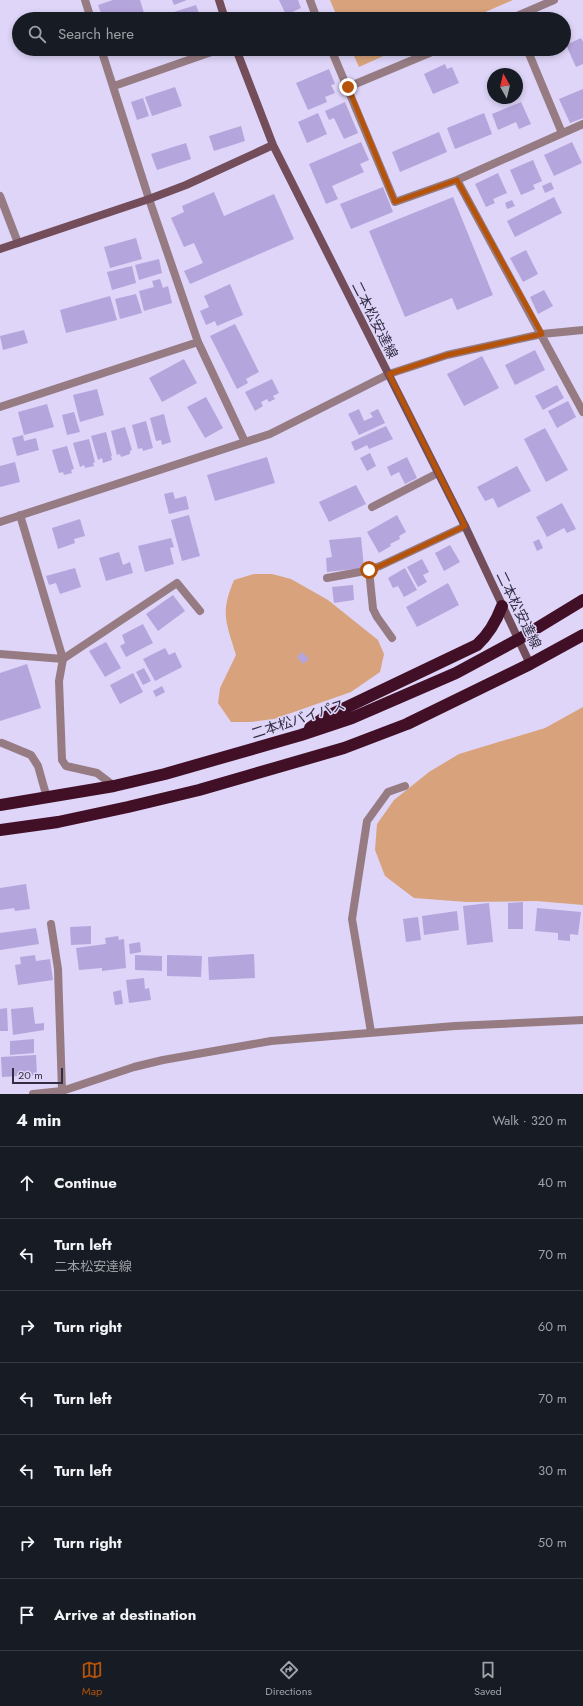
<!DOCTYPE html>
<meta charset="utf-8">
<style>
body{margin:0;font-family:Jost,"Noto Sans JP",sans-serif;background:#242831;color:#f1f3f6}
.compass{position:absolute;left:487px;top:68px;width:36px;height:36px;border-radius:50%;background:#171b24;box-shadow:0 2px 6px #0003;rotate:352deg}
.scale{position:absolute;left:12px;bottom:10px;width:51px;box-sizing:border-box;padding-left:4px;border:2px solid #332d43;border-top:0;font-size:11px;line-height:14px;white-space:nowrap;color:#332d43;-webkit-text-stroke:3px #ded5f8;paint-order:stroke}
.stop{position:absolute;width:12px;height:12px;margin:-9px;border:3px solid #b45309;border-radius:50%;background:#fff}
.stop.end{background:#b45309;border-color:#fff;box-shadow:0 1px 4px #0008}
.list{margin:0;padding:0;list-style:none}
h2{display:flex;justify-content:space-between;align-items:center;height:52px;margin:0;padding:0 16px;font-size:17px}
h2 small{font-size:13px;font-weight:400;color:#9ea1a6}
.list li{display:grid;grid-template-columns:26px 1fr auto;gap:12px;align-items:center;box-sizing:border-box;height:72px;padding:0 16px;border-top:1px solid #363941}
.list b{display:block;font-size:15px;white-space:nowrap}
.list p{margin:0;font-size:13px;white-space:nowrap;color:#9ea1a6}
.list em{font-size:13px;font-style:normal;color:#9ea1a6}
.icon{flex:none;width:22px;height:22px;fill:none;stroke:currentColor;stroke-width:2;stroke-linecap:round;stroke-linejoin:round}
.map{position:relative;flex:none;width:583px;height:1094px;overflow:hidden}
.search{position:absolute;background:#171b24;box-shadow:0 2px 6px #0003;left:12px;right:12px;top:12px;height:44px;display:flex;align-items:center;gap:10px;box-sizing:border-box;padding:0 14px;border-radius:22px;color:#9ea1a6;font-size:15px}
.sheet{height:556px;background:#171b24}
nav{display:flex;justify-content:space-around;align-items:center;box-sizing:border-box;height:56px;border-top:1px solid #363941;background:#171b24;font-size:11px;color:#9ea1a6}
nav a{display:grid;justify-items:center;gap:2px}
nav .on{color:#b45309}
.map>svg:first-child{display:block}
</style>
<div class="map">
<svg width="583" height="1094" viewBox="0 0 583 1094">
<rect width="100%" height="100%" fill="#ded5f8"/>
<path fill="#d8a37c" d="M330,0H513L469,19H338Z
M351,49H399L359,67Z
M254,574H272L291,579L328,600L378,640L384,654L380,672L351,692L274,719L251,722H231L218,703L220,688L236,655C226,622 220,613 234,580Z
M583,707V905L536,901L467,902L414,898L385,876L375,850L377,824L394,800L429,772L459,754L545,728Z"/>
<path fill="#b5a5dd" d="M113,0H140L145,16L136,19H103L98,5Z
M172,0H187L174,5Z
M279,0H298L301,8L286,15Z
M196,5L201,19H176L174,12Z
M581,38L583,42V64L576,67L566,45Z
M127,49H137L128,52Z
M445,64L447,69L452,67L459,83L433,94L424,74Z
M329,69L335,84L331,85L335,93L325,97L327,102L308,110L296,83Z
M175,87L182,106L152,116L145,97Z
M583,89V118L570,123L559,99Z
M143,98L149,116L137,120L131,102Z
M345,102L358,133L344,139L334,118L329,120L325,111Z
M521,102L531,124L519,129L516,122L498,130L492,114Z
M318,113L327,134L307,143L298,122Z
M484,113L492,134L455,149L447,128Z
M241,126L245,141L214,151L209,136Z
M439,132L447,152L400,172L392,152Z
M361,142L369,160L360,164L364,172L332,186L338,199L326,204L309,164Z
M572,142L582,163L554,176L544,155Z
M186,143L191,159L157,170L151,154Z
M533,160L542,181L533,185L535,189L521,195L510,170Z
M498,173L507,193L493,199L495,203L486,207L475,184Z
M551,182L554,189L545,193L542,186Z
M383,187L393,212L351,229L340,204Z
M214,192L224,216L274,194L294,239L190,284L184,271L203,263L194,243L184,247L171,218L184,212L182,206Z
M453,197L493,295L457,310L452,298L405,317L369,231Z
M554,197L562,213L515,237L507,221Z
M512,200L515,206L507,209L505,203Z
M136,238L142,259L110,268L104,247Z
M526,250L538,274L523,282L510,258Z
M159,259L162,273L139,280L135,265Z
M132,266L136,283L112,290L107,272Z
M160,279L163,288L168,286L172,303L144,311L139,291L154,287L152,281Z
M230,284L243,315L217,326L215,321L206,325L200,311L209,307L204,296Z
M544,290L553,306L538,314L530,297Z
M136,294L142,313L120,319L115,299Z
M110,296L117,320L66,333L60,310Z
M235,324L259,372L246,379L248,383L237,389L210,336Z
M24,330L28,343L3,350L0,336Z
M535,350L545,370L515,385L505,365Z
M482,356L499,388L464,406L447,374Z
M184,359L197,383L162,402L149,378Z
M272,379L279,393L273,396L275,399L269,402L267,399L261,402L263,406L255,411L245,392Z
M557,385L564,398L543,410L535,396Z
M97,389L104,415L80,422L73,395Z
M206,397L223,428L205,438L187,407Z
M568,401L576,417L557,428L548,411Z
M47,404L54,427L24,435L18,412Z
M359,409L364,421L373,417L370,413L378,409L385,423L359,435L348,414Z
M74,412L80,432L67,435L62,415Z
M164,414L171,442L162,445L161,440L156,441L150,418Z
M146,421L153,448L143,451L142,448L138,449L132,425Z
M386,426L393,439L369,449L367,445L355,451L351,442Z
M125,427L132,450L130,451V454L121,457L120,454L117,455L111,431Z
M545,428L568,470L546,482L524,439Z
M106,432L112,456H111L112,460L103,463L102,458L98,460L91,436Z
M23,435L24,441L36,438L39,450L17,456L12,438Z
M89,439L95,462L93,463L94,466L85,468L84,465L80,467L73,443Z
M67,446L74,469L71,470L72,473L64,475L63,472L59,473L52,450Z
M370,453L376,466L367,471L360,458Z
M267,457L275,483L215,501L207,475Z
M407,457L417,478L405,484L399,472L391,476L387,467Z
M15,462L20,482L0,487V466Z
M517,466L531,491L498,508L493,498L485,501L477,487Z
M356,485L366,504L329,522L319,502Z
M173,492L175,499L186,496L189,509L169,514L164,494Z
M562,503L576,529L567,533L564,528L547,537L536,517Z
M189,515L200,556L182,561L171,520Z
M397,515L406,532L399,536L400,539L390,544L391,546L379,553L367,532Z
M80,519L85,536L74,539L75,543L58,549L52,528Z
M361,537L364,568L327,572L326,558L332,557L329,540Z
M171,538L174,547L170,548L174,564L145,572L138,546Z
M539,539L543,548L537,551L533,542Z
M450,545L460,562L444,571L435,553Z
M119,552L123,565L130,562L133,573L106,581L99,558Z
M422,559L429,572L423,575L427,582L418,587L407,567Z
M75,568L81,587L60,594L56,583L49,585L46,576Z
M405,568L417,590L404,597L398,586L393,588L388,578Z
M448,583L459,605L417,627L406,607Z
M353,585L354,600L334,603L332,587Z
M173,595L185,611L158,631L146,614Z
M143,624L153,643L126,657L120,646L125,643L122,635Z
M106,642L121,668L105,677L89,651Z
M165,648L169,655L175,652L182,667L155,681L143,659Z
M302,652L309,659L303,664L297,657Z
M27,664L41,708L0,721V673Z
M144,668L151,681L143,685L136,672Z
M133,673L143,692L120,704L110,685Z
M162,686L165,692L156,697L153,691Z
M26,884L30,909L15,911L14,908L0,910V888Z
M523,902V929H508V903Z
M489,903L493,942L467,945L463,906Z
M537,908L581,912L578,935L570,934V941L558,940V933L535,931Z
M457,911L459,930L424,935L422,916Z
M418,917L421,940L406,942L403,919Z
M91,926V944L71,945L70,927Z
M36,928L39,944L0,950V933Z
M118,936L119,940L124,939L126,968L102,971V968L79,970L76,948L106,944L105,938Z
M140,942L141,952L130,954L129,944Z
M254,954L255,978L209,980L208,957Z
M35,955L36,961L50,959L53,980L18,985L15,965L21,964L20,957Z
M135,955L162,956V971L135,970Z
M167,955L202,956L201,977L167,976Z
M144,978L145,989L149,988L151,1000L129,1003L126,980Z
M121,990L123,1004L115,1005L113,992Z
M33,1007L35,1024L44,1023V1030L13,1035L11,1009Z
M7,1008L8,1031H0V1009Z
M34,1039V1053L10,1055V1041Z
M36,1055L37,1075L2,1077L1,1057Z"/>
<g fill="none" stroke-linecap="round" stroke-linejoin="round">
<path stroke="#967b83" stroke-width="8" d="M0,196L18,243
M372,507L438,473
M369,570L373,609L377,617L392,638
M327,578L365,571L380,566L465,526
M371,1032L352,919L367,821L388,792L405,786"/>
<path stroke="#967b83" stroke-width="8" d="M85,0L91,19
M310,0L317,19
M304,19L315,15
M510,19L554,0
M101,49L149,199L198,342L245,442
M331,49L395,202L457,180L583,124
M527,49L562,133
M114,86L220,49
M348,87L439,49
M457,180L583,412
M0,407L198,342
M0,522L270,434L389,374L447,355L542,334L583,330
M0,654L63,659L20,515
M2,743L31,755L38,766L47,798
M114,786L97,773L66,766L62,760L59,681L63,659L177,583L200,611
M51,924L58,969L62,1091
M33,1094L62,1091L134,1067L163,1060L271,1041L455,1026L583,1020"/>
<path stroke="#734d5a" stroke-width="8" d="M219,0L225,19
M236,49L273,145L465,526L530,664
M0,249L149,199L186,185L273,145"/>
<path stroke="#421026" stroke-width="12" d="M310,728L324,718L477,645C489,634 496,622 502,606
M0,805L114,786L165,774L301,735L352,718L456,673L519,639L583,600
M0,830L58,822L128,807L199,790L344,748L407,724L530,664L583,635"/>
</g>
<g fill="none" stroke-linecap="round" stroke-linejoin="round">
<path stroke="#b45309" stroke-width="5" d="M348,87L395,202L457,180L542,334L447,355L389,374L465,526L380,566L369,570"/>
</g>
<g text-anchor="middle" stroke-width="3" stroke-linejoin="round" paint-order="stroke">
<g font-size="14" fill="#332d43" stroke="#ded5f8">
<text transform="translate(375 320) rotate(63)" y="5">二本松安達線</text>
<text transform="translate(519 610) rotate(64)" y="5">二本松安達線</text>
<text transform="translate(298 719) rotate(-18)" y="5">二本松バイパス</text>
</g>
</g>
</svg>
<svg class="compass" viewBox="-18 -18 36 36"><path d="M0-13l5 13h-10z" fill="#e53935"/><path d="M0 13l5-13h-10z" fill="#9ea1a6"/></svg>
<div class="scale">20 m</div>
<div class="stop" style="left:369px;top:570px"></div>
<div class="stop end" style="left:348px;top:87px"></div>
<div class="search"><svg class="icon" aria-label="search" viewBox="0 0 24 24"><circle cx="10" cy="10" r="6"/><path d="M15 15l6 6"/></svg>Search here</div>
</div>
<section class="sheet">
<h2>4 min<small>Walk · 320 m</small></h2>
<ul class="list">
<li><svg class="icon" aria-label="ahead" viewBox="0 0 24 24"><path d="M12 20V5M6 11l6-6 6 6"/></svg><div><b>Continue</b></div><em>40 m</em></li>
<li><svg class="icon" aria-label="left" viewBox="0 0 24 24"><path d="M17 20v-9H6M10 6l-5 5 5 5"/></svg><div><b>Turn left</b><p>二本松安達線</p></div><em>70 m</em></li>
<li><svg class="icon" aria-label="right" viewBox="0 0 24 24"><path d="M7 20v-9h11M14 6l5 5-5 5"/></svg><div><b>Turn right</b></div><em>60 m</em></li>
<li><svg class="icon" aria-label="left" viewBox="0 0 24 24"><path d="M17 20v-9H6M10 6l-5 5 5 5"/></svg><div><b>Turn left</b></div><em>70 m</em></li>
<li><svg class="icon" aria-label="left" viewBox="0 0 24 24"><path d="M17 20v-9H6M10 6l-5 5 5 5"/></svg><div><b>Turn left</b></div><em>30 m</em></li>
<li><svg class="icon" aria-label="right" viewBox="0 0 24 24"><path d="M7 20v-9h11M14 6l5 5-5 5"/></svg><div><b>Turn right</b></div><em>50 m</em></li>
<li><svg class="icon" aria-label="arrive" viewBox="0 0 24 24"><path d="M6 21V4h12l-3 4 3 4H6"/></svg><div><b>Arrive at destination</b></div></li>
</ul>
</section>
<nav>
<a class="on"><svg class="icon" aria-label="map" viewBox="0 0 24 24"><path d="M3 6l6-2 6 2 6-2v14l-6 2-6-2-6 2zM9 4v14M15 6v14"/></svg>Map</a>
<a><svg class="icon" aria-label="directions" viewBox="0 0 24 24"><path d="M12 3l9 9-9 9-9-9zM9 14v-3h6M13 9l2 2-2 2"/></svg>Directions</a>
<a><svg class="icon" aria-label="saved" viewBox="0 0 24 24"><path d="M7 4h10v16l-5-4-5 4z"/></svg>Saved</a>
</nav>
